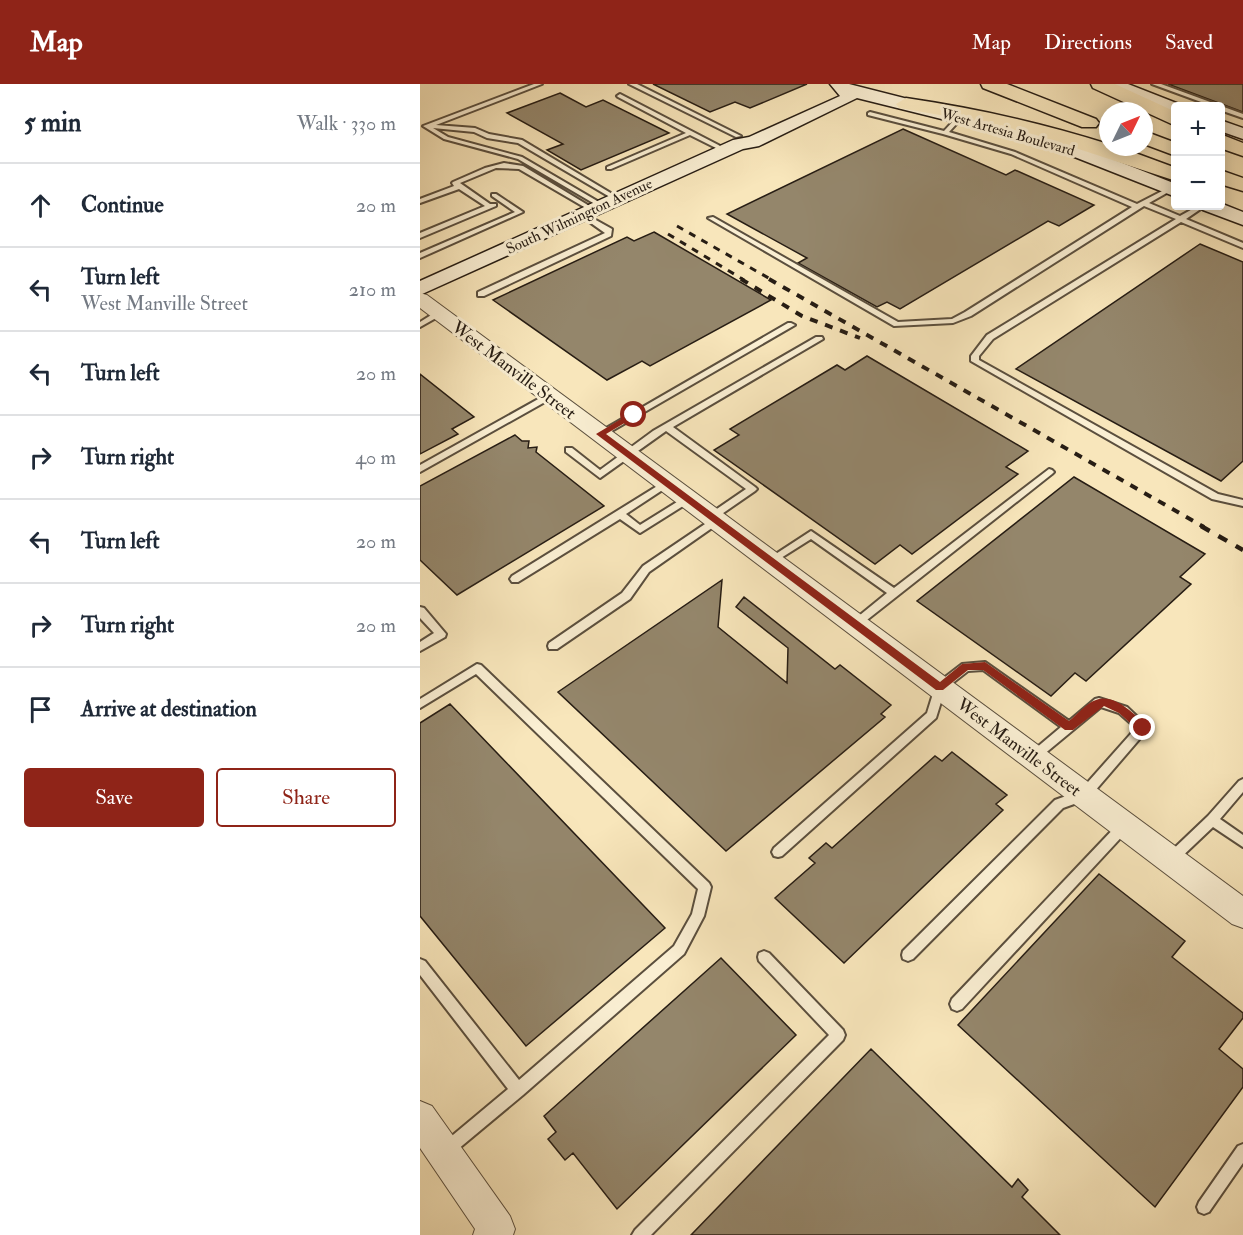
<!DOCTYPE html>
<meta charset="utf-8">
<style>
body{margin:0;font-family:"IM FELL Double Pica",serif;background:#f2f2f3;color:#1f2937}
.controls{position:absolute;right:18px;top:18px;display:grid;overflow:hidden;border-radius:6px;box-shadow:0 3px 15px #0003}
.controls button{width:54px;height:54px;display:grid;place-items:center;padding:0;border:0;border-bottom:2px solid #e0e1e3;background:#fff;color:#1f2937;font:30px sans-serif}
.compass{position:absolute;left:679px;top:18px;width:54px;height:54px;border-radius:50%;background:#fff;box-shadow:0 3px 15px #0003;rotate:47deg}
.stop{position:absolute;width:18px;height:18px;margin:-14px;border:4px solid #8f2418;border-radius:50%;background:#fff}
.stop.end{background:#8f2418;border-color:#fff;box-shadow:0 2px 6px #0008}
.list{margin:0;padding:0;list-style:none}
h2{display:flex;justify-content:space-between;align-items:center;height:78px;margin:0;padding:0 24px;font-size:26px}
h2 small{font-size:20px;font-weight:400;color:#747a83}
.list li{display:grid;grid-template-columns:39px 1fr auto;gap:18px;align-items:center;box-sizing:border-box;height:84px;padding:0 24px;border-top:2px solid #e0e1e3}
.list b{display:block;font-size:22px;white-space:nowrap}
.list p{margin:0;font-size:20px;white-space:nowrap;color:#747a83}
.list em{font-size:20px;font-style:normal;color:#747a83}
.actions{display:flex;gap:12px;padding:18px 24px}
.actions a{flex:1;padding:14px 0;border:2px solid #8f2418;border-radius:6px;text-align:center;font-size:21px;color:#8f2418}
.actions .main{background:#8f2418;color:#fff}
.icon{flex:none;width:33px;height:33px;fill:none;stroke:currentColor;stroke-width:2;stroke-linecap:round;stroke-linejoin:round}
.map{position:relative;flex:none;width:823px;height:1151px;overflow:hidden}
header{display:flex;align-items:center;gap:36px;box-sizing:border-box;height:84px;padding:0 30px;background:#8f2418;color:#fff}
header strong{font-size:28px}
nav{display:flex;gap:33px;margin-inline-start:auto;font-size:21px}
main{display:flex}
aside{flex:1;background:#fff}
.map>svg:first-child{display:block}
</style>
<header>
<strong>Map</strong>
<nav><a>Map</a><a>Directions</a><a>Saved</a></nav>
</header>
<main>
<aside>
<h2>5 min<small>Walk · 330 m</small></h2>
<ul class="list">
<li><svg class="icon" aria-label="ahead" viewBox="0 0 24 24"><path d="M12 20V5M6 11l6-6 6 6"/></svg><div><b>Continue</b></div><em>20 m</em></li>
<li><svg class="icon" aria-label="left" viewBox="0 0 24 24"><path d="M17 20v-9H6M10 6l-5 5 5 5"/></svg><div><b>Turn left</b><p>West Manville Street</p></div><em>210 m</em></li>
<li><svg class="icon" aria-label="left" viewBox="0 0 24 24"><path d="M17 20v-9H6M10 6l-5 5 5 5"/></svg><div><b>Turn left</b></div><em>20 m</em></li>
<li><svg class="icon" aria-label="right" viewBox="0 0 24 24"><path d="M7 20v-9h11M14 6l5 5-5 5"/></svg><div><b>Turn right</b></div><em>40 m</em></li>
<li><svg class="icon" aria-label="left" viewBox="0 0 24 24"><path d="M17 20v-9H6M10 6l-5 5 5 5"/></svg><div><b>Turn left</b></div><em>20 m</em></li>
<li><svg class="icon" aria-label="right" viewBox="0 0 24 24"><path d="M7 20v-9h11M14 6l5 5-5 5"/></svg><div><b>Turn right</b></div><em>20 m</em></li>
<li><svg class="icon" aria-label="arrive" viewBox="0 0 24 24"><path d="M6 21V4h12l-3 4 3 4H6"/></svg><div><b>Arrive at destination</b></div></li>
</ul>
<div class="actions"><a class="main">Save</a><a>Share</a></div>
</aside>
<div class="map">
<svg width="823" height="1151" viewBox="0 0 823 1151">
<rect width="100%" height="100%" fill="#f8e6bb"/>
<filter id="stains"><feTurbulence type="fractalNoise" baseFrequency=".00333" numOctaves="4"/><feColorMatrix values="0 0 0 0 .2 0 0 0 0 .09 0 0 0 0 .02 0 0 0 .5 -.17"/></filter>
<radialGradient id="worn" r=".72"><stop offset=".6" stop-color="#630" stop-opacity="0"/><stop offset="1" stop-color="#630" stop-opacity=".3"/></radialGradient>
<path fill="#94866b" stroke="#271d14" stroke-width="1.5" d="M233,0H387L330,24L315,18L290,28Z
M748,0H823V28Z
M140,9L166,23L183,16L249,49L161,86L127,66L143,60L87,29Z
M483,45L586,91L595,86L674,121L639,142L628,137L480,225L467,218L457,223L378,179L387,174L307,130Z
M234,148L351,216L230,282L222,277L187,296L73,216L207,153L214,157Z
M780,160L823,178V377L801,397L596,285Z
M447,272L608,367L586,383L598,390L492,470L480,461L455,480L294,366L319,351L310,345L417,281L425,286Z
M0,290L54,333L32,345L38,350L0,370Z
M95,351L102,357H109L108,364L117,363L116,368L184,422L37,511L0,476V402Z
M654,393L785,470L760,493L771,500L666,597L655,589L631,612L497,517Z
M302,496L298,543L367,599L368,564L316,523L324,513L415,585L420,581L471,621L461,630L465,633L306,767L138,608Z
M30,620L245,844L106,962L0,832V639Z
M532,668L587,711L576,720L583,726L424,879L355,814L395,779L389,774L406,759L412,764L515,672L522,677Z
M679,790L765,857L752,873L823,929V934L799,965L823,985V1003L735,1123L538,941Z
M301,874L376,951L197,1125L153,1069L145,1076L128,1055L136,1048L124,1032Z
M451,965L592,1103L598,1095L608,1106L602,1113L640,1151H271Z"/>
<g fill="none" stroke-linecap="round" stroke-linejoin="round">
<defs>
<path id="service" d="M114,0H122L16,41L55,44L69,50L102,56L199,114V116H195L98,59L67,54L54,48L13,44L28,53L102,73L184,121V123H180L98,75L24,55L3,42Z
M209,0H217L321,52L316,53Z
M732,0H741L823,30V34L800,26V22H792Z
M200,10L306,65L307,66L302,67L270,51L191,85H187V83L266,49L198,13L197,12Z
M450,28L524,47L537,33H541V35L529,48L595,68L717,120L748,104H752V106L729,119L760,132L778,122H785L766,135L823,159V164L761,138L573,255L559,272V276L798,410L823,416V422L792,415L551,277V272L567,251L756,135L724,122L551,232L533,239L474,242L288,134L293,133L478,238L532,235L545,228L712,123L591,70L523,50L448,31V29Z
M84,79L103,82L176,126L171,127L99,85L76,84L40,99L70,120H76V122L0,154V149L65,122L39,105L0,119V115L34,102L32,99L33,98L65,84Z
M72,110H76L103,128L0,174V169L95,128L72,112Z
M161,130H165L192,145L191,152L64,212H58V208L185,149L161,132Z
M16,228H22L23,230L0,243V238Z
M368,239H371L375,241L183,352L180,353L176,350Z
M396,253H402L403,255L253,343L335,403L337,405L335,407L296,434L301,437L299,439L229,488L210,515L137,565H129L128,562L129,559L202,509L223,482L291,436L286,433L288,431L326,405L246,347L180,394L146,368V364H152L180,386L233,347Z
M129,309L132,310V314L0,388V381Z
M629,385L632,386L634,388L632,390L438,543H430L429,540L467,509L391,455L353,479L350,480L345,477L391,447L474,504Z
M247,396L252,399L250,401L206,430L220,441L265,413H271L273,415L271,417L220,449L200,435L98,498H92L90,495L92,492Z
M0,523L4,524L26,550L25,553L0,567V558L14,549L0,534Z
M565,578L649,637L675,615L679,614L707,623L729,644L668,715L643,724L493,875L488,877L483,875L482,871L483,867L635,716L660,707L716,644L699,629L681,623L617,676L613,678L609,676L607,673L609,670L641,643L563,586L548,587L525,605L516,634L362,772L358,773L354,772L352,768L354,764L507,629L516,600L542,580Z
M57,580L61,581L289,799L291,803L284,832L264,870L103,1011L31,1071L26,1073L21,1071L19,1066L21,1061L88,1005L0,891V875L5,877L99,996L254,862L272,830L278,805L56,590L0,624V615Z
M823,695V708L800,735L823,751V763L793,743L754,780L750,781L746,780L744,776L746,772L788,732L819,697Z
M704,737L708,738L710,742L708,746L542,925L537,927L532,925L530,920L532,915L700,738Z
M344,867L349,869L423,946L425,951L423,956L231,1151H212L215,1146L409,951L339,877L338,873L339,869Z
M823,1060V1079L789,1128L784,1130L779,1128L777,1123L779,1118L818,1062Z"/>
<path id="tertiary" d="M0,209L7,211L823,812V844L812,840L0,224Z
M0,1017L12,1022L90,1132L95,1145L93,1151H53L55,1145L0,1064Z"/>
<path id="secondary" d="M410,0H429L606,45L659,62L756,100V113L647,70L594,53L437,14L339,62L323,65L0,211V197L313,56L329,53L420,12Z
M685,0H708L764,22H756V29L750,28L687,4Z
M800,36L823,44V55L800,47Z
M800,119L823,128V141L783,126L780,122H800Z"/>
<path id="motorway" d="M561,0H587L676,35L679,39L676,43H662L563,4Z
M671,0H695L756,28V42L673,4Z
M486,14C555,24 622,39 688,60V63H699L756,84V97L616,51L555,37L479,24L476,20Z
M724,47L756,59V72L724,60Z
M800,50L823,59V72L800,64Z
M800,86L823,94V107L800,100Z"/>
</defs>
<use href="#service" stroke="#5b4f3e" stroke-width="4"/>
<use href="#tertiary" stroke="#5b4f3e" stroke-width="2"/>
<use href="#secondary" stroke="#271d14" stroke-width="3"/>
<use href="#motorway" stroke="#271d14" stroke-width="3"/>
<use href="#service" fill="#faefd3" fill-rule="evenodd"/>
<use href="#tertiary" fill="#faefd3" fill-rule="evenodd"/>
<use href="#secondary" fill="#faefd3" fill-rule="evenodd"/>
<use href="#motorway" fill="#f8e6bb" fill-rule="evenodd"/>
<path stroke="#271d14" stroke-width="3" stroke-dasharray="7 7" stroke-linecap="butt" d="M257,142L352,196
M248,150L324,196"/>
<path stroke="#271d14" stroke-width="4" stroke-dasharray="8 8" stroke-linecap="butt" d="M321,195L382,232L440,254
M349,195L784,443"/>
<path stroke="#271d14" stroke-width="4.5" stroke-dasharray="10 10" stroke-linecap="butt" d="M781,442L823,466"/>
</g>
<path fill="#8f2418" d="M211,329L218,331L186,350L520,598L542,580L565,578L649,637C657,631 666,619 676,616C694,609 714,630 726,641V647H719L699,629L684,622L653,646H645L563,586H548L523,606H516L176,350Z"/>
<g text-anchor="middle" stroke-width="6" stroke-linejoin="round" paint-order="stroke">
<g font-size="15" fill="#271d14" stroke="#faefd3">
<text transform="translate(588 48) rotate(16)" y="5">West Artesia Boulevard</text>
<text transform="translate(159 132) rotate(-25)" y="5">South Wilmington Avenue</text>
</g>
<g font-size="18" fill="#271d14" stroke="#faefd3">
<text transform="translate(94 286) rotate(37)" y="6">West Manville Street</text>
<text transform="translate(599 663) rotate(37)" y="6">West Manville Street</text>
</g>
</g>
<rect width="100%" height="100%" filter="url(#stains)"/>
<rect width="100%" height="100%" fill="url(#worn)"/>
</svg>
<div class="controls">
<button>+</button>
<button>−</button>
</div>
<svg class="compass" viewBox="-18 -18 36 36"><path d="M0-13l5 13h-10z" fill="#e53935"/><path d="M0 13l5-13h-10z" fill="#747a83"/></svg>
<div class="stop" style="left:214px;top:331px"></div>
<div class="stop end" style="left:723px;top:644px"></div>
</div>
</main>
